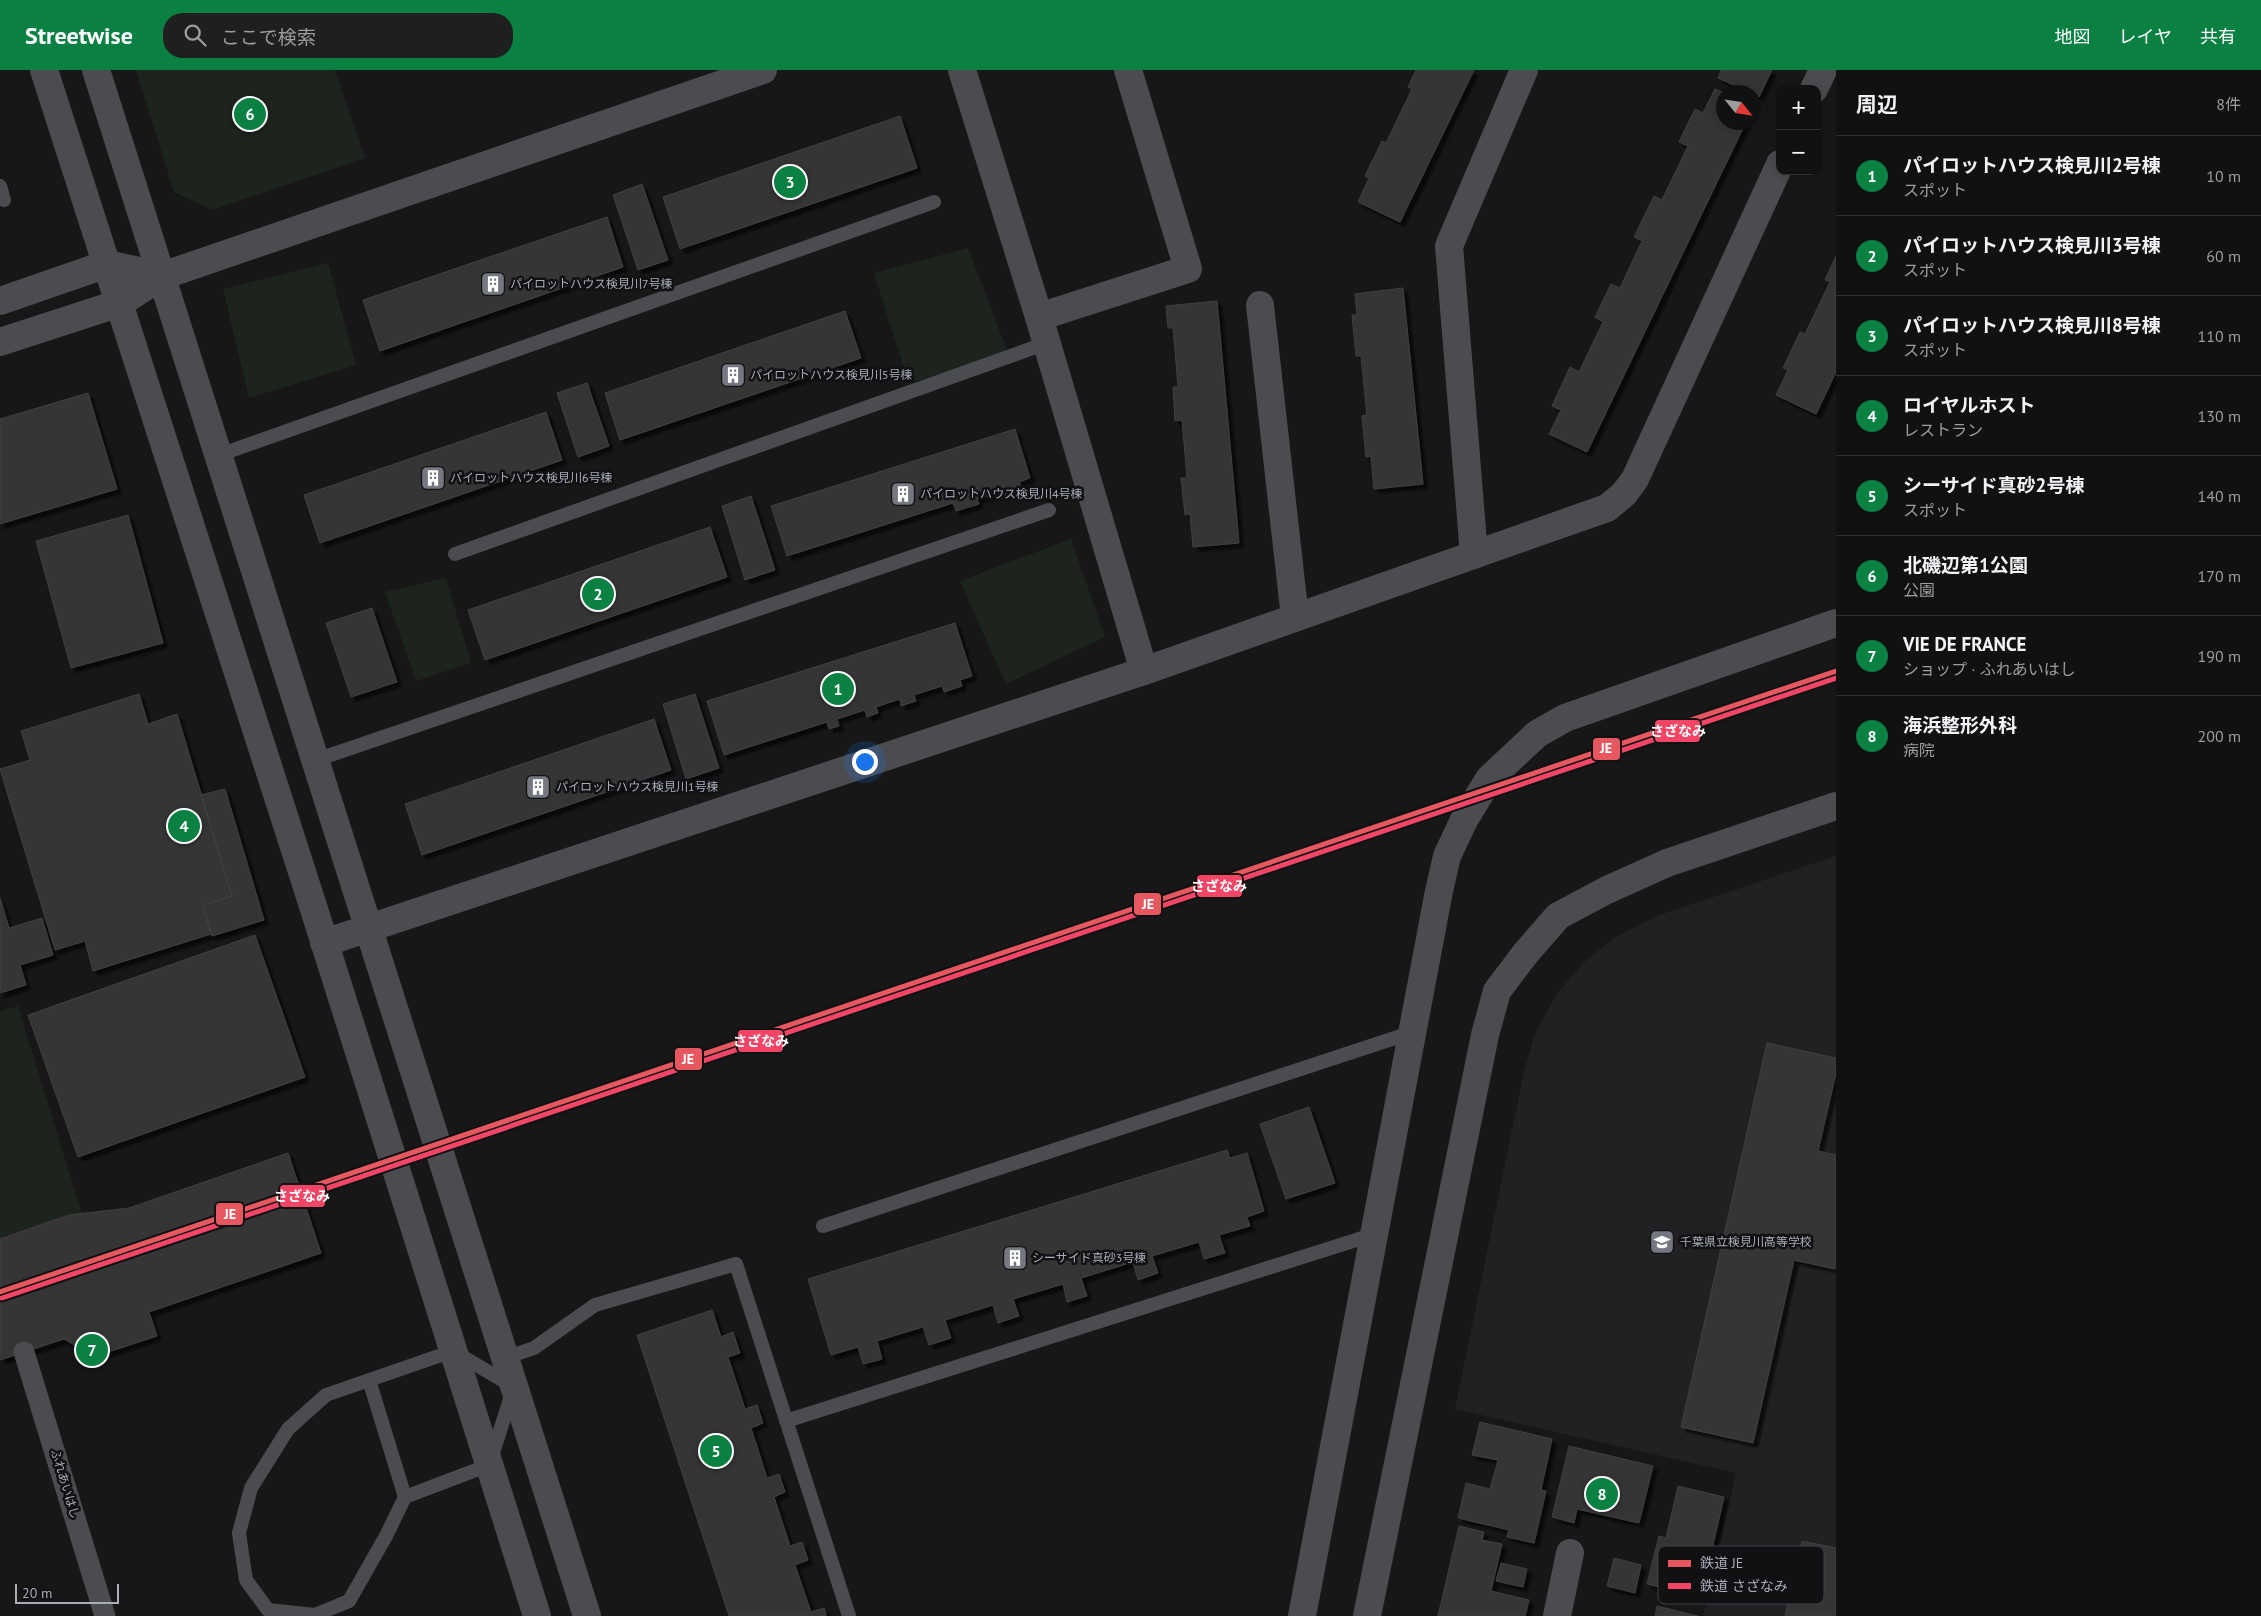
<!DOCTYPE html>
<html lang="ja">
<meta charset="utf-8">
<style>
body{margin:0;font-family:"PT Sans","Noto Sans JP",sans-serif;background:#1e1f1f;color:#f1f3f6}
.controls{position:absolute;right:15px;top:15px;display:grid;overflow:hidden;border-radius:10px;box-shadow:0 2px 12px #0003}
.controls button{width:45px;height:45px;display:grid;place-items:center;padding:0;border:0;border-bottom:1px solid #303131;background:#111;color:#f1f3f6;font:25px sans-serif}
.compass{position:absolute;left:1716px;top:15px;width:45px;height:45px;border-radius:50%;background:#111;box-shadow:0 2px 12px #0003;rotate:120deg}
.scale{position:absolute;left:15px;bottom:12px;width:104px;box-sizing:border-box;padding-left:5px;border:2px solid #a8adb8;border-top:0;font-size:14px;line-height:18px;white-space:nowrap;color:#a8adb8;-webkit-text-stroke:4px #111113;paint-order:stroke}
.you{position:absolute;left:864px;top:691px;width:18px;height:18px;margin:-12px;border:4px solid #fff;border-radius:50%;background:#1a73e8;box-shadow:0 0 0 8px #1a73e833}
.badge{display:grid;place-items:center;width:32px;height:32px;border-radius:50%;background:#0b8043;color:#fff;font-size:16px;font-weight:700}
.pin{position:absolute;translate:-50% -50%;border:2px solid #fff;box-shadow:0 1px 5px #0006}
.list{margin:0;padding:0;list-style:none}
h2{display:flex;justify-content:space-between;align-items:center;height:65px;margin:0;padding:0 20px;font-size:21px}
h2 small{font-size:16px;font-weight:400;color:#9c9d9f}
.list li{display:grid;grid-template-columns:32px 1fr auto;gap:15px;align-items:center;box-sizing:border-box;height:80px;padding:0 20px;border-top:1px solid #303131}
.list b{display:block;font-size:19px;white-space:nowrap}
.list p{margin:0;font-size:16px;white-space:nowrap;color:#9c9d9f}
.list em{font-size:16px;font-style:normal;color:#9c9d9f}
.icon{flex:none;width:28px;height:28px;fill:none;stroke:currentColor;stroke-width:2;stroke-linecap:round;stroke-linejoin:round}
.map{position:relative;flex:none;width:1836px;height:1546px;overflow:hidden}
header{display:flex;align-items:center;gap:30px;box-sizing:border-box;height:70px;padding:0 25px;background:#0b8043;color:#fff}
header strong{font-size:24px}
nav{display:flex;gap:28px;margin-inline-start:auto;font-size:18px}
.search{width:350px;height:45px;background:#1e1f1f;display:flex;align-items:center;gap:12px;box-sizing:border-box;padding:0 18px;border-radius:20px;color:#9c9d9f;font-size:19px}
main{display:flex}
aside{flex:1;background:#111}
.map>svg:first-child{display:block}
</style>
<header>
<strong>Streetwise</strong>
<div class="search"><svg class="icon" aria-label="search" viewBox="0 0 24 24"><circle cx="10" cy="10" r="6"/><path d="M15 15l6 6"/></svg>ここで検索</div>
<nav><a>地図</a><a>レイヤ</a><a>共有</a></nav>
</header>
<main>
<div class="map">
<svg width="1836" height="1546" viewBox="0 0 1836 1546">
<defs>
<filter id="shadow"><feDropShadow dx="4.5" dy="4.5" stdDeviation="1" flood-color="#0009"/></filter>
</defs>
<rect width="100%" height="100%" fill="#171717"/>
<path fill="#212123" d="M1836,786V1546H1703L1736,1403L1455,1339L1523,1006L1535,964L1556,925L1583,893L1614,868L1659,845Z"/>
<path fill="#1d241e" d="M136,0H335L365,88L212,140L174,122Z
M968,178L1008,283L909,313L874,203Z
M328,193L356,295L249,328L223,219Z
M1071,469L1105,567L1006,614L960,511Z
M446,508L471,593L416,611L385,522Z
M18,936L82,1144L0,1168V941Z"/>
<path fill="#353536" stroke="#3f4043" filter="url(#shadow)" d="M1416,0H1474L1400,152L1358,132L1369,108L1365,106L1382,71L1386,73L1412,19L1408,17Z
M1721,0H1772L1759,27L1754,25V22H1749L1718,8Z
M1715,19L1724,23V52H1746L1587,382L1549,364L1561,340L1552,336L1570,297L1579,302L1603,252L1595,247L1611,214L1620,218L1642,171L1634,167L1654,126L1662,130L1688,76L1679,72L1695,39L1703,43Z
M900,46L917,98L680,179L663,127Z
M642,114L668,190L638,200L613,125Z
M607,147L623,197L380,281L363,230Z
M1836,186V302L1816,344L1776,325L1788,300L1783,298L1800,262L1805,264L1830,212L1825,210Z
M1403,218L1423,414L1374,419L1371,386L1366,387L1362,346L1367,345L1361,286H1356L1352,245H1357L1355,224Z
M1217,231L1239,473L1193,477L1190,444L1185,445L1181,408H1187L1182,350L1175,351L1173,317H1178L1173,258H1168L1166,236Z
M845,241L861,288L620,370L605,323Z
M587,313L609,376L578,387L557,323Z
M88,323L117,419L0,454V349Z
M546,342L562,390L320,473L304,425Z
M1015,359L1030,408L1019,412L1022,420L1003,425L1002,422L977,429L979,434L956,441L953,433L787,486L771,436Z
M751,426L775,500L745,510L722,436Z
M128,445L163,573L71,598L36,471Z
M710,457L727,507L485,590L468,540Z
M372,538L397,612L351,627L326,553Z
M955,553L972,606L960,610L962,616L944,622L942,616L914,625L916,631L901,636L900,629L876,637L878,643L867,647L865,640L837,649L839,656L829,659L827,652L724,685L707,631Z
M139,624L148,654L177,644L232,826L203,835L211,864L93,901L85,871L55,880L0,699L30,690L21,661Z
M695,624L719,698L686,709L663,634Z
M654,649L671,700L422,785L405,734Z
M225,719L264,850L212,866L203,835L232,826L201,725Z
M0,828L9,858L42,848L53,885L20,895L26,915L0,923Z
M255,865L305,1007L78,1087L28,945Z
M1767,973L1836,988V1003L1818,1081L1836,1085V1193L1835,1199L1794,1190L1753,1373L1681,1357Z
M1309,1037L1335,1113L1286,1129L1260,1054Z
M1227,1080L1230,1088L1247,1083L1264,1141L1247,1147L1250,1156L1219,1165L1225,1183L1204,1189L1199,1172L1152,1186L1158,1203L1138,1210L1133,1192L1081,1208L1087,1226L1067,1232L1063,1214L1013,1229L1019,1246L998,1253L993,1235L945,1250L951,1268L929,1275L923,1257L877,1271L882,1289L863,1294L858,1277L831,1285L808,1209Z
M288,1083L321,1183L149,1242L157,1266L99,1285L95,1287L64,1269L0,1290V1169L69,1145L129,1138Z
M712,1240L721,1267L733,1262L740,1283L728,1287L745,1339L757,1335L763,1353L751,1358L767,1408L779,1404L785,1422L774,1427L790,1476L802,1472L808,1490L795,1495L811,1542L824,1538L826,1546H729L637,1265Z
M1480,1352L1552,1369L1541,1420L1546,1421L1534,1473L1507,1467L1509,1460L1458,1448L1466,1413L1490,1419L1498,1390L1472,1385Z
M1569,1376L1653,1396L1639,1453L1577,1439L1574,1453L1552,1447Z
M1678,1416L1724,1427L1701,1527L1647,1514L1659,1466L1666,1468Z
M1459,1456L1484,1462L1482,1470L1502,1474L1491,1521L1529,1530L1525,1546H1438Z
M1802,1471L1836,1478V1546H1785Z
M1614,1488L1641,1495L1635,1523L1607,1516Z
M1501,1493L1527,1499L1523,1517L1496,1511Z
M1657,1536L1698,1546H1655Z"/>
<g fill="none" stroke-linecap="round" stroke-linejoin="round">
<path stroke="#4b4c50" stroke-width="14" d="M0,116L4,130
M219,385L934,132
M455,484L1047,273
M316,690L1049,440
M823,1156L1413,962
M453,1281L514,1317L489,1395L405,1427L386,1466L349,1531L315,1545L268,1540L246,1510L239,1463L251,1418L288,1359L326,1325Z
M505,1288L534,1278L595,1235L736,1194L849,1546
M369,1310L405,1427
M786,1351L1375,1164"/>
<path stroke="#4b4c50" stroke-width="21" d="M24,1282L105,1546"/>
<path stroke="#4b4c50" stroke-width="28" d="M1814,19L1823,0
M1260,235L1295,548
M1039,247L1188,199L1128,0
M1474,485L1449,176L1524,0
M1144,601L1607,438L1624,424L1635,409L1780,94
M1557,1546L1570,1483"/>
<path stroke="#4b4c50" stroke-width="28" d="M44,0L313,836L537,1546
M96,0L587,1546
M0,231L107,194L162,206
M0,272L120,233L162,206L763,0
M324,873L1144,601L1039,247L962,0
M1302,1546L1439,821L1447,786L1464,750L1489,709L1537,664L1565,648L1836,553
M1367,1546L1485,965L1497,921L1525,884L1558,846L1607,820L1667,793L1836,736"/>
<defs>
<path id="rail-1" d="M0,1222L1836,601"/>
<path id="rail-2" d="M2,1228L1836,608"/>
</defs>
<use href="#rail-1" stroke="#111113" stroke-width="9"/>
<use href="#rail-2" stroke="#111113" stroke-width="9"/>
<use href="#rail-1" stroke="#e75760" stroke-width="5"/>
<use href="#rail-2" stroke="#f34667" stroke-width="5"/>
</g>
<defs>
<symbol id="building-square" viewBox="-11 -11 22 22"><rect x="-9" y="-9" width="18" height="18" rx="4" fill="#757880" stroke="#111113"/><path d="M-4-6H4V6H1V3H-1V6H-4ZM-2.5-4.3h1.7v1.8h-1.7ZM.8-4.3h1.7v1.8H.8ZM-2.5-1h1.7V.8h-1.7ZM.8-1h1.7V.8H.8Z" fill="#fff"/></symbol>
<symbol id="school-square" viewBox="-11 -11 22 22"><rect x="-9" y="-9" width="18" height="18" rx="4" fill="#757880" stroke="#111113"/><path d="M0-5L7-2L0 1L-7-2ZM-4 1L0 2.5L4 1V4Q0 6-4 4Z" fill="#fff"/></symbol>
</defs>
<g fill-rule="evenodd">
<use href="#building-square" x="479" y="200" width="28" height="28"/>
<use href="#building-square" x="719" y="291" width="28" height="28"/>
<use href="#building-square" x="419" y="394" width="28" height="28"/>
<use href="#building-square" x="889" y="410" width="28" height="28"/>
<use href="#building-square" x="524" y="703" width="28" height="28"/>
<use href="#school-square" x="1648" y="1158" width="28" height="28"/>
<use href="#building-square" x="1001" y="1174" width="28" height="28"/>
</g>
<g text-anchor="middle" stroke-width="5" stroke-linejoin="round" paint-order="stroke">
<g font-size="12" fill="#a8adb8" stroke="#111113" text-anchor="start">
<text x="510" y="218">パイロットハウス検見川7号棟</text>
<text x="750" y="309">パイロットハウス検見川5号棟</text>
<text x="450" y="412">パイロットハウス検見川6号棟</text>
<text x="920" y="428">パイロットハウス検見川4号棟</text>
<text x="556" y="721">パイロットハウス検見川1号棟</text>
<text x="1680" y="1176">千葉県立検見川高等学校</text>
<text x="1032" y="1192">シーサイド真砂3号棟</text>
</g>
<g font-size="12" fill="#a8adb8" stroke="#111113">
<text transform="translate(65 1414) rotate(73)" y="4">ふれあいはし</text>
</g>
</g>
<rect x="1658" y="1476" width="166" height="58" rx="8" fill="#111113" stroke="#3e4045" stroke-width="1"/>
<rect x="1668" y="1490" width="23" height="7" fill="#e75760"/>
<rect x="1668" y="1513" width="23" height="6" fill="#f34667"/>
<g font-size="14" fill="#a8adb8">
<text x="1700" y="1498">鉄道 JE</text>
<text x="1700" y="1521">鉄道 さざなみ</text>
</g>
<g stroke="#111113" stroke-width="2">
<rect x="1654" y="649" width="47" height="24" rx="5" fill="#f34667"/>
<rect x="1592" y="667" width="29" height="24" rx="5" fill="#e75760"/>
<rect x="1196" y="804" width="47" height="24" rx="5" fill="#f34667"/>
<rect x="1133" y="822" width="29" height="24" rx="5" fill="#e75760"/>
<rect x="737" y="959" width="47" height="24" rx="5" fill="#f34667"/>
<rect x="674" y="977" width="29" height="24" rx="5" fill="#e75760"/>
<rect x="279" y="1114" width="47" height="24" rx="5" fill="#f34667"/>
<rect x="215" y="1132" width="29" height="24" rx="5" fill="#e75760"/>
</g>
<g font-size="14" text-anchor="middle" font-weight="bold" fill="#fff">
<text x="1678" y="666">さざなみ</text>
<text x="1606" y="683">JE</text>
<text x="1219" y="821">さざなみ</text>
<text x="1148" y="839">JE</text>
<text x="761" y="976">さざなみ</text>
<text x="688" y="994">JE</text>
<text x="302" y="1131">さざなみ</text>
<text x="230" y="1149">JE</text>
</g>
</svg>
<div class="controls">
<button>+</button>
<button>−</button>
</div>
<svg class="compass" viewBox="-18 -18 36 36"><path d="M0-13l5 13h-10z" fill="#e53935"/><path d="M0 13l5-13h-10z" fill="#9c9d9f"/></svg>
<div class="scale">20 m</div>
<div class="you"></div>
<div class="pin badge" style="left:838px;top:619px">1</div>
<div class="pin badge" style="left:598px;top:524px">2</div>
<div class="pin badge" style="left:790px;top:112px">3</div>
<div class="pin badge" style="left:184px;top:756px">4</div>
<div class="pin badge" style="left:716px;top:1381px">5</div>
<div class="pin badge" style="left:250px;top:44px">6</div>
<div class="pin badge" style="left:92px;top:1280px">7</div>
<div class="pin badge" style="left:1602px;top:1424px">8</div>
</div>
<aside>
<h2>周辺<small>8件</small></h2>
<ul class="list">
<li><span class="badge">1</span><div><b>パイロットハウス検見川2号棟</b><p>スポット</p></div><em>10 m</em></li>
<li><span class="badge">2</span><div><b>パイロットハウス検見川3号棟</b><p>スポット</p></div><em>60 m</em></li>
<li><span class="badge">3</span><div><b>パイロットハウス検見川8号棟</b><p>スポット</p></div><em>110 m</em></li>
<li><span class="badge">4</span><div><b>ロイヤルホスト</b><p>レストラン</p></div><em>130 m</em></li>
<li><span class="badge">5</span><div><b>シーサイド真砂2号棟</b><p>スポット</p></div><em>140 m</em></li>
<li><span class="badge">6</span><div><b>北磯辺第1公園</b><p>公園</p></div><em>170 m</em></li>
<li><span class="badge">7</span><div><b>VIE DE FRANCE</b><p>ショップ · ふれあいはし</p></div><em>190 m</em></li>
<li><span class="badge">8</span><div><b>海浜整形外科</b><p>病院</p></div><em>200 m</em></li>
</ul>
</aside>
</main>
